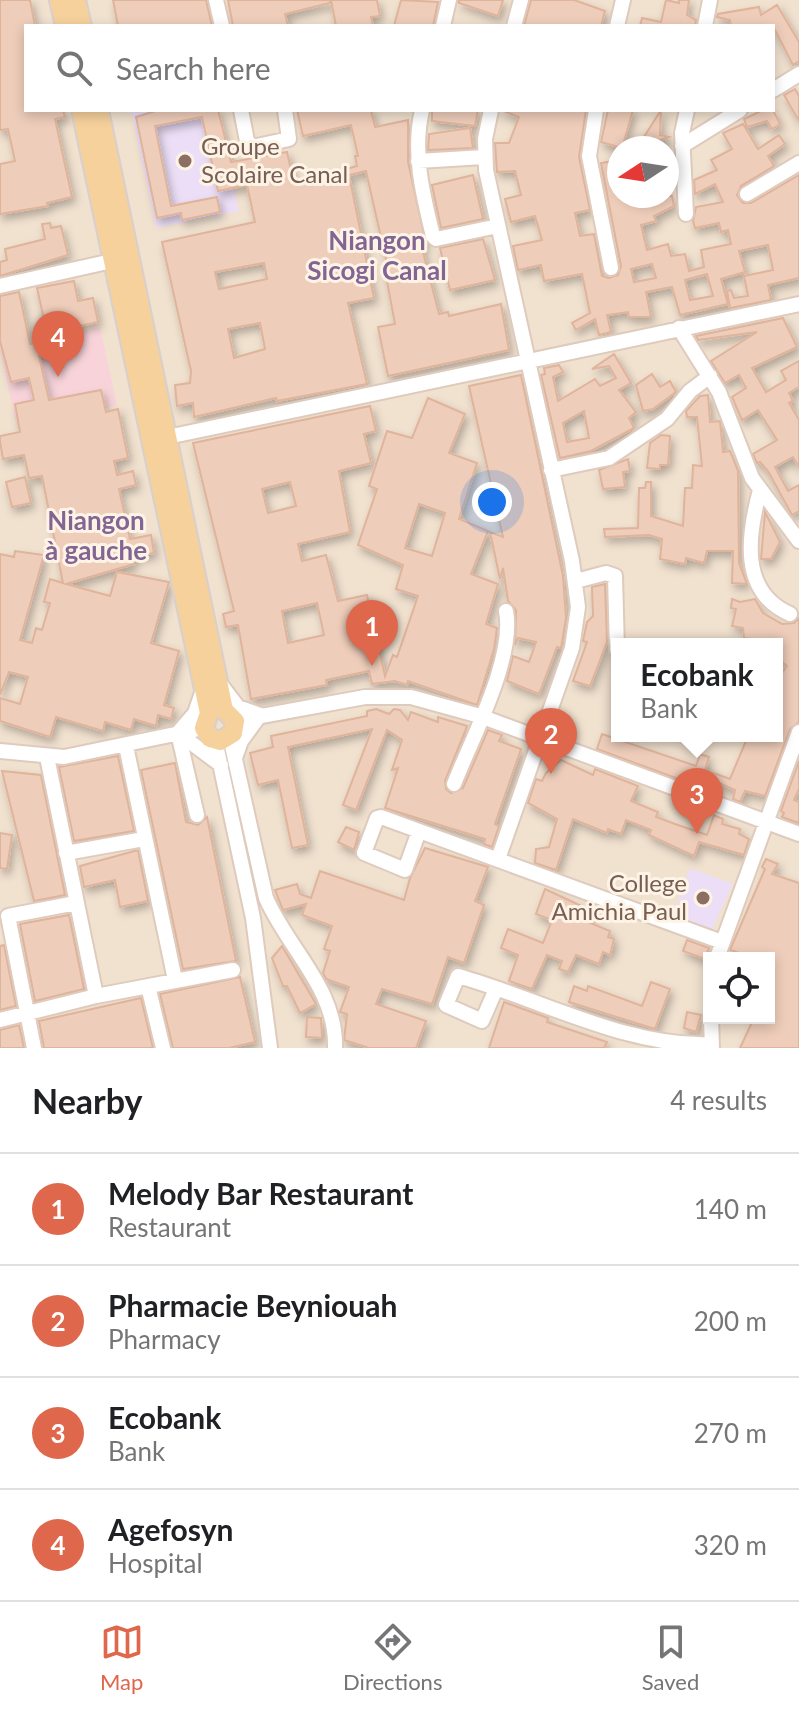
<!DOCTYPE html>
<meta charset="utf-8">
<style>
body{margin:0;font-family:Lato,sans-serif;background:#f2f2f2;color:#202124}
.controls{position:absolute;right:24px;bottom:24px;display:grid;overflow:hidden;border-radius:0px;box-shadow:0 4px 12px #0003}
.controls button{width:72px;height:72px;display:grid;place-items:center;padding:0;border:0;border-bottom:2px solid #e0e0e0;background:#fff;color:#202124;font:40px sans-serif}
.compass{position:absolute;left:607px;top:136px;width:72px;height:72px;border-radius:50%;background:#fff;box-shadow:0 4px 12px #0003;rotate:258deg}
.you{position:absolute;left:492px;top:502px;width:28px;height:28px;margin:-20px;border:6px solid #fff;border-radius:50%;background:#1a73e8;box-shadow:0 0 0 12px #1a73e833}
.badge{display:grid;place-items:center;width:52px;height:52px;border-radius:50%;background:#de674c;color:#fff;font-size:26px;font-weight:700}
.pin{position:absolute;translate:-50% -66px;filter:drop-shadow(0 2px 4px #0008)}
.pin::after{content:'';position:absolute;top:42px;width:28px;height:24px;background:inherit;clip-path:polygon(0 0,100% 0,50% 100%)}
.popup{position:absolute;left:611px;top:638px;width:172px;height:104px;box-sizing:border-box;display:grid;place-content:center;border-radius:0px;background:#fff;filter:drop-shadow(0 2px 6px #0005);font-size:26px;white-space:nowrap;color:#757577}
.popup b{font-size:30px;color:#202124}
.popup::after{content:'';position:absolute;left:50%;top:100%;margin-left:-16px;border:16px solid transparent;border-top-color:#fff}
.list{margin:0;padding:0;list-style:none}
h2{display:flex;justify-content:space-between;align-items:center;height:104px;margin:0;padding:0 32px;font-size:34px}
h2 small{font-size:26px;font-weight:400;color:#757577}
.list li{display:grid;grid-template-columns:52px 1fr auto;gap:24px;align-items:center;box-sizing:border-box;height:112px;padding:0 32px;border-top:2px solid #e0e0e0}
.list b{display:block;font-size:30px;white-space:nowrap}
.list p{margin:0;font-size:26px;white-space:nowrap;color:#757577}
.list em{font-size:26px;font-style:normal;color:#757577}
.icon{flex:none;width:44px;height:44px;fill:none;stroke:currentColor;stroke-width:2;stroke-linecap:round;stroke-linejoin:round}
.map{position:relative;flex:none;width:799px;height:1048px;overflow:hidden}
.search{position:absolute;background:#fff;box-shadow:0 4px 12px #0003;left:24px;right:24px;top:24px;height:88px;display:flex;align-items:center;gap:20px;box-sizing:border-box;padding:0 28px;border-radius:0px;color:#757577;font-size:30px}
.sheet{height:552px;background:#fff}
nav{display:flex;justify-content:space-around;align-items:center;box-sizing:border-box;height:112px;border-top:2px solid #e0e0e0;background:#fff;font-size:22px;color:#757577}
nav a{display:grid;justify-items:center;gap:4px}
nav .on{color:#de674c}
.map>svg:first-child{display:block}
</style>
<div class="map">
<svg width="799" height="1048" viewBox="0 0 799 1048">
<defs>
<filter id="shadow"><feDropShadow dx="3" dy="5" stdDeviation="4" flood-color="#0004"/></filter>
</defs>
<rect width="100%" height="100%" fill="#faefe0"/>
<path fill="#f1e1cf" fill-rule="evenodd" d="M0,0H799V1048H0ZM26,26H773V110H26ZM619,148H667V196H619ZM617,644H777V736H617ZM709,958H769V1018H709Z"/>
<path fill="#ecdef6" d="M131,110H217L239,211L156,228Z
M690,868L733,884L711,931L674,913Z"/>
<path fill="#f8d4da" d="M100,327L117,405L17,427L0,349Z"/>
<path fill="#eecdba" stroke="#e0b39b" stroke-width="2" fill-rule="evenodd" filter="url(#shadow)" d="M0,0H30L35,26H26V110H63L65,117L55,119L72,197L47,203L48,206L0,214V164L15,161L8,129L0,130Z
M113,0H206L212,26H118Z
M228,0H330V3L285,14L288,26H233Z
M331,0H377L380,16L371,17L373,26H336Z
M401,0L438,2L433,26H394Z
M459,0H503L498,16L459,3Z
M531,0H574L605,11L601,26H524Z
M666,0L679,3V0H689L687,15L696,20L695,26H640L642,18L661,22Z
M777,5L799,42V61L793,65L773,26H731L730,20L717,17L718,14L759,7L761,15Z
M795,89L799,96V121L784,95Z
M159,110H218L231,162L287,152L294,184L357,166L355,156H358L351,125L303,136L297,110H371L375,127L408,120V162L426,243L421,244L439,314L448,312L449,316L501,304L509,350L388,376L378,327L395,324L384,265L387,264L366,171L349,175L374,298L348,303L367,384L277,401L276,398L194,417L193,403L177,406L175,385L190,383L191,371L162,242L255,222L247,185L218,191L202,117L155,126L171,206L217,197L220,212L182,220L181,213L157,218L136,117ZM264,263L267,279L219,289L215,272ZM260,323L265,349L234,358L228,329Z
M432,110H478L475,126L432,121Z
M501,110H586L579,157L590,210L575,213L580,236L594,234L602,276L609,278L618,275L621,266L601,163L619,160V196H672L674,206L654,216L656,221L641,225L647,250L668,244L671,256L685,254L689,271L704,267L701,250L731,244L728,230L721,232L719,223L695,228L693,221L696,207L723,202L715,184L695,194L694,180L717,170L711,160L732,149L723,133L743,124L758,149L779,135L785,144L768,156L774,166L741,186L737,195L743,203H751L799,175V278L768,285L771,300L730,308L727,291L731,290L734,298L748,296L744,276L773,270L768,245L739,251L745,272L721,279L728,304L680,315L672,287L646,292L651,317H629L628,312L607,315L611,332L599,335L595,319L576,330L572,323L590,313L582,274L544,281L541,265L518,270L513,246L542,240L535,216L511,222L505,199L521,195L515,171L497,172L495,143H509L519,117ZM652,264L656,278L634,282L631,269ZM707,274L713,296L690,300L685,280Z
M608,110H633L622,148L601,142Z
M661,110L660,135L669,137L658,141L660,148H637Z
M763,110H773L780,124L772,129L767,121L747,127L744,119Z
M470,128L473,148L428,150L429,134Z
M473,175L483,219L441,228L432,185Z
M50,223L51,228L61,226L68,255L0,276V262L7,260L5,249L45,239L42,224Z
M483,239L495,280L450,290L440,248Z
M74,281L78,301L93,298L98,322L47,333L37,288Z
M19,292L30,344L41,342L44,355L39,356L49,400L101,390L106,412L118,409L128,458L114,461L117,475L133,471L136,485L119,489L130,539L151,535L154,553L132,557L134,564L66,584L110,596L117,572L169,582L151,643L179,651L164,705L174,708L171,719L158,715L156,726L134,719L131,730L105,722L103,731L56,717L50,737L0,721V698L20,704L28,677L9,672L0,695V554L14,557L15,551L44,555L20,640L32,643L36,628L42,630L50,603L44,602L50,579L63,583L42,476L29,478L24,455L3,459L0,442V436L20,432L15,404L34,400L29,378L11,382L0,341V296Z
M783,318L797,347L752,368L766,392L786,380L781,371L799,361V387L789,393L793,401L789,403L799,420V467L793,457L775,467L788,491L799,485V511L792,515L768,471L760,462L757,463L753,454L777,440L758,410L742,420L732,397L746,388L739,375L725,383L711,361L757,332L698,340L696,336Z
M614,354L631,383L619,390L636,412L629,418L634,428L591,451L560,458L541,375L545,374L544,368L559,365L563,372L553,377L558,401L595,379L600,386L616,378L609,366L592,369ZM584,411L589,438L567,442L563,423Z
M652,374L660,387L670,381L676,392L653,409L643,411L636,385Z
M521,375L563,576L566,618L561,648L557,647L539,694L507,681L513,656L529,662L536,642L518,638L515,645L516,610L508,601L503,568L500,579L490,532L503,537L469,386Z
M708,395L710,422L720,421L723,452L730,451L738,471L739,563L747,584L732,583L733,551H707L704,563L686,558L685,564L660,559L662,539L649,535L605,537L604,529L638,528L639,488H645L646,482H651V516L683,526L685,488H692L693,465L702,466L697,417H687L686,411L700,396Z
M428,398L465,414L449,453L477,463L459,519L488,531L471,574L498,584L486,624L497,628L494,649L477,705L408,681L407,685L395,681L372,684L369,671L326,680L327,685L251,699L238,625L226,627L223,614L234,611L193,443L370,406L376,431L364,434L371,463L339,471L350,532L298,544L302,561L326,555L338,601L367,595L385,676L393,655L397,657L418,596L396,589L403,565L358,545L377,489L369,486L387,431L412,438ZM290,482L296,506L268,513L262,489ZM419,504L445,513L432,556L405,548ZM317,603L324,635L288,643L282,611Z
M661,435L670,436L668,465H660V469L647,468L650,443Z
M628,459L630,471L623,472L625,487L603,489L599,470Z
M25,477L31,503L12,507L6,482Z
M765,512L780,542L771,559H761Z
M605,584L607,642L590,686L573,681L587,642L583,641L587,622L593,616L592,587Z
M732,599L740,602L755,599L763,613L782,624L794,623L799,618V722L790,729L765,796L745,791L740,802L733,799L735,790L715,781L711,791L597,749L602,734L696,766L700,754L709,757L705,770L730,779L748,736H777V699L781,687L777,680L787,666L777,658V644L744,638L743,628L732,626L736,609L731,608Z
M376,709L389,714L394,709L400,710L408,720L411,712L438,722V717L467,726L445,781L446,789L451,793L463,788L488,730L502,735L499,741L521,749L495,824L499,826L492,847L484,844L485,839L385,808L398,768L392,770L402,740L387,730L356,810L343,805L372,729L288,747L308,845L292,848L278,780L258,785L250,753L273,747L271,736L367,716V711Z
M118,756L134,831L74,841L59,767Z
M561,760L593,775L595,769L638,786L631,801L658,812L656,817L675,824L707,835L714,815L723,819L722,824L740,829L739,834L749,839L744,855L699,842L694,856L649,835L651,830L626,820L621,834L608,829L607,833L573,819L556,870L535,863L536,849L549,847L557,819L528,803L536,779L542,781L546,773Z
M799,761V789L794,800L799,802V823L782,817L784,813L781,811Z
M175,763L186,822L198,825L207,817L236,961L183,969L141,770Z
M2,771L41,775L65,895L34,901Z
M346,827L359,832L354,850L338,842Z
M0,833L12,835L7,869L0,868Z
M425,848L488,867L475,901L484,905L464,963L448,957L432,1004L382,989L376,1004L426,1021L416,1048H369L344,1040L347,1014L340,1012L349,987L326,979L323,973L330,951L324,949L332,926L302,915L306,904L283,910L275,890L297,884L300,894L311,898L320,871L404,900L410,878Z
M138,850L148,901L120,907L115,880L84,887L80,866Z
M766,859L778,864L772,874L799,883V1048H740L754,1018H769V958H755L730,950L765,869L762,867Z
M545,889L592,911L588,922L610,931L608,937L614,939L610,955L603,952L599,964L576,955L568,972L559,969L562,961L547,955L532,989L509,981L518,955L501,948L508,929L543,943L552,920L536,914Z
M69,915L84,989L35,1001L20,924Z
M687,940L709,948L705,959L683,951Z
M4,945L16,1006L0,1010V946Z
M282,946L316,1004L300,1013L287,986H283L272,958Z
M240,977L255,1042L229,1048H173L160,994Z
M651,982L670,989L655,1029L569,1002L574,986L587,991L588,986L642,1006Z
M141,998L153,1048H44L39,1021Z
M504,1002L548,1018L547,1022L607,1042L604,1048H489Z
M687,1012L701,1015L696,1032L684,1028Z
M307,1017L321,1018L322,1038L306,1037Z
M19,1025L24,1048H0V1030Z"/>
<g fill="none" stroke-linecap="round" stroke-linejoin="round">
<defs>
<path id="minor" d="M216,0L222,26
M443,26L449,0
M514,26L521,0
M617,26L623,0
M705,26L710,0
M773,90L799,74
M241,110L247,141L253,147L289,139L285,110
M422,110C412,153 423,195 433,236L436,239L498,226
M491,110L485,139L486,170L572,561L578,607L572,648L498,859
M596,110L589,156L611,268
M682,146L740,110
M418,161L484,157
M747,194L799,163
M686,214L682,133L687,110
M0,286L121,259
M679,328L719,392L752,478L799,541
M158,439L799,304
M551,470L609,458L667,419L690,391L710,376
M760,490C748,534 739,592 790,614
M576,581L606,573L615,576L617,650
M221,685L238,707L260,715
M235,721L365,697H411L480,716L799,834
M178,733L197,815
M178,733L195,713L203,690
M178,733L221,765
M230,737L266,898C288,949 337,989 335,1048
M215,740L253,918L270,1048
M126,746L175,980
M0,751L64,757L204,728
M47,757L96,996
M235,758L241,741L260,715
M454,784C472,738 515,658 506,611
M419,831L405,870L364,853L377,818L381,817L722,942
M66,853L144,839
M717,958L799,732
M148,986L163,1048
M496,989L482,1021L446,1005L458,976C538,998 627,1048 711,1044
M711,1018L712,1048
M0,1020L96,996L233,970
M34,1048L8,916L76,903"/>
<path id="major" d="M59,0L65,26
M76,0L82,26
M81,110L209,713L204,728L210,738L220,741L233,733L235,721L224,710L99,110"/>
</defs>
<use href="#minor" stroke="#decbbd" stroke-width="18"/>
<use href="#major" stroke="#d7d0cc" stroke-width="22"/>
<use href="#minor" stroke="#fff" stroke-width="14"/>
<use href="#major" stroke="#f6d19c" stroke-width="18"/>
</g>
<g fill="#8d6e63" stroke="#fef4e6" stroke-width="3">
<circle cx="185" cy="161" r="8"/>
<circle cx="703" cy="898" r="8"/>
</g>
<g text-anchor="middle" stroke-width="6" stroke-linejoin="round" paint-order="stroke">
<g font-size="24" fill="#785e54" stroke="#fef4e6" text-anchor="start">
<text x="201" y="155">Groupe<tspan x="201" dy="28">Scolaire Canal</tspan></text>
<text x="687" y="892" text-anchor="end">College<tspan x="687" dy="28">Amichia Paul</tspan></text>
</g>
<g font-size="26" font-weight="bold" fill="#826593" stroke="#fef4e6">
<text x="377" y="250">Niangon<tspan x="377" dy="30">Sicogi Canal</tspan></text>
<text x="96" y="530">Niangon<tspan x="96" dy="30">à gauche</tspan></text>
</g>
</g>
</svg>
<div class="controls">
<button><svg class="icon" aria-label="locate" viewBox="0 0 24 24"><circle cx="12" cy="12" r="6"/><path d="M12 2v4M12 18v4M2 12h4M18 12h4"/></svg></button>
</div>
<svg class="compass" viewBox="-18 -18 36 36"><path d="M0-13l5 13h-10z" fill="#e53935"/><path d="M0 13l5-13h-10z" fill="#757577"/></svg>
<div class="you"></div>
<div class="pin badge" style="left:372px;top:666px">1</div>
<div class="pin badge" style="left:551px;top:774px">2</div>
<div class="pin badge" style="left:697px;top:834px">3</div>
<div class="popup"><b>Ecobank</b>Bank</div>
<div class="pin badge" style="left:58px;top:377px">4</div>
<div class="search"><svg class="icon" aria-label="search" viewBox="0 0 24 24"><circle cx="10" cy="10" r="6"/><path d="M15 15l6 6"/></svg>Search here</div>
</div>
<section class="sheet">
<h2>Nearby<small>4 results</small></h2>
<ul class="list">
<li><span class="badge">1</span><div><b>Melody Bar Restaurant</b><p>Restaurant</p></div><em>140 m</em></li>
<li><span class="badge">2</span><div><b>Pharmacie Beyniouah</b><p>Pharmacy</p></div><em>200 m</em></li>
<li><span class="badge">3</span><div><b>Ecobank</b><p>Bank</p></div><em>270 m</em></li>
<li><span class="badge">4</span><div><b>Agefosyn</b><p>Hospital</p></div><em>320 m</em></li>
</ul>
</section>
<nav>
<a class="on"><svg class="icon" aria-label="map" viewBox="0 0 24 24"><path d="M3 6l6-2 6 2 6-2v14l-6 2-6-2-6 2zM9 4v14M15 6v14"/></svg>Map</a>
<a><svg class="icon" aria-label="directions" viewBox="0 0 24 24"><path d="M12 3l9 9-9 9-9-9zM9 14v-3h6M13 9l2 2-2 2"/></svg>Directions</a>
<a><svg class="icon" aria-label="saved" viewBox="0 0 24 24"><path d="M7 4h10v16l-5-4-5 4z"/></svg>Saved</a>
</nav>
